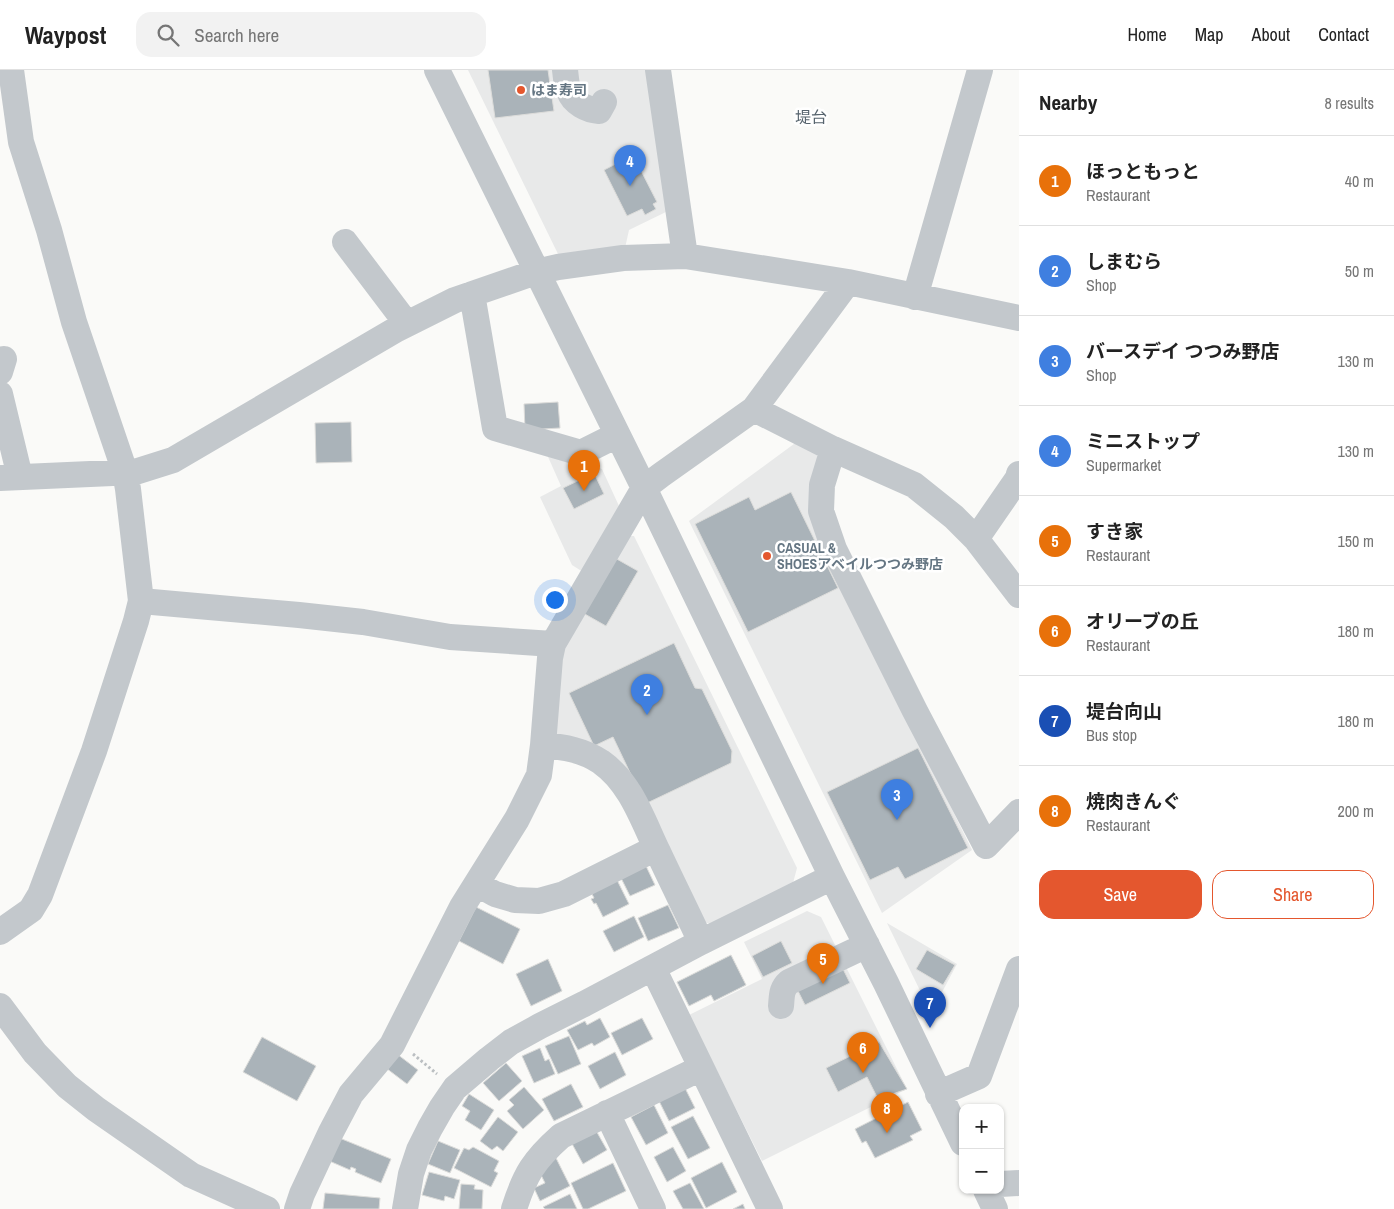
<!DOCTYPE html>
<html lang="en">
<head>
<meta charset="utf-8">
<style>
  :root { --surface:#fff; --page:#f2f2f2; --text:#222; --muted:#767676; --line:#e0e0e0; --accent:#e4572e }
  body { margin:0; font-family:"Archivo Narrow","Noto Sans JP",sans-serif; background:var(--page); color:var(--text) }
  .controls { position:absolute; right:15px; bottom:15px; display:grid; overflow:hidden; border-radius:10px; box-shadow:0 1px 4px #0004 }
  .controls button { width:45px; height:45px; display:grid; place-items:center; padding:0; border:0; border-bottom:1px solid var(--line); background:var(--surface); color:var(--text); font:25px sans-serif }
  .you { position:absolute; left:554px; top:529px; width:18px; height:18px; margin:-12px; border:4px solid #fff; border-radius:50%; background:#1a73e8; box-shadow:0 0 0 8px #1a73e833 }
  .badge { display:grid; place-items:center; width:32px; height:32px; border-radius:50%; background:var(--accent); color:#fff; font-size:16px; font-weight:700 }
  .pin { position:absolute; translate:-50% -41px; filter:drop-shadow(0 1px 2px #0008) }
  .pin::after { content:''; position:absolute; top:26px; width:18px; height:15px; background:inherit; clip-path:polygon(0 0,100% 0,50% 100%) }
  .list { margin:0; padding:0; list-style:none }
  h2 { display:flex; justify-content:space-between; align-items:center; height:65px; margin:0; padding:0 20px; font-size:21px }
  h2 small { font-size:16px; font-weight:400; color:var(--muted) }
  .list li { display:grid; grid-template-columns:32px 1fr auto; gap:15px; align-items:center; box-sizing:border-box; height:90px; padding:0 20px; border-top:1px solid var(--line) }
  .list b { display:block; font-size:19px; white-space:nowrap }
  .list p { margin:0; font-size:16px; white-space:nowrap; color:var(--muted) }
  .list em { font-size:16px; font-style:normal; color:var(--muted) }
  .actions { display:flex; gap:10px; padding:15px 20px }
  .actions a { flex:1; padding:11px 0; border:1px solid var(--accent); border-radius:15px; text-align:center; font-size:18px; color:var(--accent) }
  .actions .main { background:var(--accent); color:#fff }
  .icon { flex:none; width:28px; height:28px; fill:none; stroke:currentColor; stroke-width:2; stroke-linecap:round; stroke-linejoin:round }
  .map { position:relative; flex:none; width:1019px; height:1139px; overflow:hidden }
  header { display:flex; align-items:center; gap:30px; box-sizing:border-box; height:70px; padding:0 25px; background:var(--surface); border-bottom:1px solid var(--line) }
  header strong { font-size:24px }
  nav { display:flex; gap:28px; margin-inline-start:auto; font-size:18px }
  .search { width:350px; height:45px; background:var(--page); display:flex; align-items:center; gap:12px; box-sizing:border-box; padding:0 18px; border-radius:15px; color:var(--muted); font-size:19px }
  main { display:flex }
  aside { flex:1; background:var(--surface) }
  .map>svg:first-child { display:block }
  .built { fill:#e8e9e9 }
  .building { fill:#aab3b9; stroke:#dcdcda }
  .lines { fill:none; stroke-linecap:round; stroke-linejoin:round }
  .path { stroke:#bbbfc2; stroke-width:3; stroke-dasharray:2.5 2.5; stroke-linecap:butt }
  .minor { stroke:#c3c8cc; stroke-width:26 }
  .poi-dot { fill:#e4572e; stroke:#fff; stroke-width:2 }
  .labels { text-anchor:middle; stroke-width:5; stroke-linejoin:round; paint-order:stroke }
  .poi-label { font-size:14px; font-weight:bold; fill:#657683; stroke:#fff; text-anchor:start }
  .quarter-label { font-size:16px; fill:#57646e; stroke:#fff }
</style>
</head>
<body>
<header>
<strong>Waypost</strong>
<div class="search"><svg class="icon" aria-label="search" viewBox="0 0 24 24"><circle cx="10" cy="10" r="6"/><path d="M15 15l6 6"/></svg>Search here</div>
<nav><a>Home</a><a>Map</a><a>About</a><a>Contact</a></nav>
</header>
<main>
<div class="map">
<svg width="1019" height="1139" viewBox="0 0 1019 1139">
  <rect width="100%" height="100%" fill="#fafaf8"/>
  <!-- built -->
  <path class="built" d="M 468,0 L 650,0 L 670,140 L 629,160 L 625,178 L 559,186 Z
    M 798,371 L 816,380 L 819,389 L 822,474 L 972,780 L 882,843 L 689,451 Z
    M 545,380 L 602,399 L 619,436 L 583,502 L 572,495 L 540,427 L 561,416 Z
    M 624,466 L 634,466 L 797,798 L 793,813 L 710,854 L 701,851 L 636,716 L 559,667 L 553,659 L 560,585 Z
    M 807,841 L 821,847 L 907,1019 L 762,1091 L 689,945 L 762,909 L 744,872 Z
    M 887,853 L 957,894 L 931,943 Z"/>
  <!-- building -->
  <path class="building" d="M 488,0 L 548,0 L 554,41 L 495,48 Z
    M 633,85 L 657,132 L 653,134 L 656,139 L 645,145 L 642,139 L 627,146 L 604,100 Z
    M 558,332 L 560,358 L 525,360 L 524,334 Z
    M 351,352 L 352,392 L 316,393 L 315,353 Z
    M 594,403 L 604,424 L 574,439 L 563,418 Z
    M 791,422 L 838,518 L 748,562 L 695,454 L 749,427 L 755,440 Z
    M 615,488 L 638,501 L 606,556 L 583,543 Z
    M 674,573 L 695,618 L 702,619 L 732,681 L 731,693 L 645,734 L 613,667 L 594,676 L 569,623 Z
    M 918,678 L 968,778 L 905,809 L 898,797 L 870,810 L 827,722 Z
    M 646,796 L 655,815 L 630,826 L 621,808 Z
    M 617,810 L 629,834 L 603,847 L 596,833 L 594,834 L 591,829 L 594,828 L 591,822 Z
    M 668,835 L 679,858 L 648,871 L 638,848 Z
    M 476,837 L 520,859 L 503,894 L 459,871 Z
    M 634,846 L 644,867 L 614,882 L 603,861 Z
    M 781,871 L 792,893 L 763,907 L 752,886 Z
    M 927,880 L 955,895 L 943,915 L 916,899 Z
    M 731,885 L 746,915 L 714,931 L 711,925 L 689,936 L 677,912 Z
    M 548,889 L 562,921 L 531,936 L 516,904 Z
    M 840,893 L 850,913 L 805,935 L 795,915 Z
    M 600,948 L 610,967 L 594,976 L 592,973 L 578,980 L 567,960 L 585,951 L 587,955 Z
    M 642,948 L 653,969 L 622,985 L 611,963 Z
    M 569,966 L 581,994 L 558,1004 L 545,976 Z
    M 262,967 L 316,996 L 297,1031 L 243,1002 Z
    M 879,972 L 907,1019 L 878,1029 L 867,1007 L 838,1022 L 826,998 Z
    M 540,978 L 545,991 L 549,989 L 555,1004 L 534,1013 L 522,986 Z
    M 615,982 L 626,1005 L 600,1019 L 588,996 Z
    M 397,984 L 418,1000 L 407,1014 L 386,998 Z
    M 506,993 L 522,1011 L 499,1031 L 483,1013 Z
    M 680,1008 L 695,1038 L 669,1051 L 654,1021 Z
    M 571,1014 L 583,1037 L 554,1051 L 542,1029 Z
    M 524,1017 L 544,1040 L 523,1059 L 507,1041 L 514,1035 L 509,1030 Z
    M 469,1024 L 494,1040 L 481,1060 L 465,1050 L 470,1041 L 462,1036 Z
    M 908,1032 L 922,1060 L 910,1066 L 913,1070 L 875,1088 L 866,1071 L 862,1073 L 855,1059 Z
    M 654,1035 L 668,1063 L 646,1075 L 631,1047 Z
    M 693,1046 L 710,1078 L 688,1089 L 671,1057 Z
    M 498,1047 L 518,1062 L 503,1081 L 497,1076 L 492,1080 L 480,1071 Z
    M 594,1057 L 607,1080 L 583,1094 L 570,1070 Z
    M 337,1067 L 391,1089 L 381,1113 L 355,1102 L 356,1099 L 351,1097 L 350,1100 L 327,1090 Z
    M 438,1071 L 460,1080 L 450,1103 L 428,1094 Z
    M 473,1077 L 499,1091 L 494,1101 L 498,1103 L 491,1117 L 454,1098 L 464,1078 L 469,1080 Z
    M 673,1077 L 686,1101 L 667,1112 L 654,1087 Z
    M 556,1088 L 570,1116 L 540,1131 L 534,1118 L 545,1113 L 537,1097 Z
    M 722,1092 L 737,1122 L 706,1138 L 691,1108 Z
    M 613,1093 L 626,1121 L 588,1139 L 583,1139 L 571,1113 Z
    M 429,1102 L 460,1110 L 454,1129 L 445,1126 L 444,1131 L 422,1125 Z
    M 690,1113 L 704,1139 L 683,1139 L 673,1121 Z
    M 461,1114 L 475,1115 L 474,1119 L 483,1120 L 482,1139 L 459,1139 Z
    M 325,1123 L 380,1128 L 379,1139 L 323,1139 Z
    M 570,1124 L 577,1139 L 545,1139 L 543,1137 Z
    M 743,1134 L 745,1139 L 733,1139 Z"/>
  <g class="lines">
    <!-- path -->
    <path class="path" d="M 413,984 L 437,1004"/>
    <!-- minor -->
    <path class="minor" d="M 437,0 L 644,418 L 832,807 L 886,913 L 963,1073
      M 565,0 C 566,7 566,15 569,21 C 573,33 587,40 599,41 L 604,32
      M 658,0 L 685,186
      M 345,172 L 407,254
      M 472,224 L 495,358 L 581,383 L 617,365
      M 915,227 L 980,0
      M 0,302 L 4,289
      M 0,324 L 20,407
      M 754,339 L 833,379 L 914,415 L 954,447 L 976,469 L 1019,525
      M 833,379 L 822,415 L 821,441 L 834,479 L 915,641 L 986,776 L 1019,742
      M 0,408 L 135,402 L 173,390 L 397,259 L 455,230 L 536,202 L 558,197 L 623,188 L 685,186 L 848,212 L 1019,248
      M 976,469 L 1018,408 L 1019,404
      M 141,531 L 299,545 L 363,552 L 450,567 L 553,574
      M 543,675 C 564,677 583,680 601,692 C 631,713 643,751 658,782 C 672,812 687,842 701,872
      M 477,814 L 495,824 L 515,830 L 539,831 L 564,824 L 656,778
      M 0,862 L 31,840 L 40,825 L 94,681 L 136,551 L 141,531 L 128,419 L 125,402 L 74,252 L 49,160 L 21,72 L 11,0
      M 653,898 L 770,1139
      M 0,936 L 35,983 L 67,1016 L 96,1039 L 191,1105 L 267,1139
      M 781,936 C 782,926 781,919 789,912 L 867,875
      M 938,1024 L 979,1006 L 1019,899
      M 607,1043 L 653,1139
      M 1000,1114 L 1019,1113
      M 986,1120 L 995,1139
      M 297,1139 L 302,1124 L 331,1062 L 351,1024 L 392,975 L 395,969 L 462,837 L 517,749 L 539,705 L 543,675 L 550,588 L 553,574 L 644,418 L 661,405 L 754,339 L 848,212
      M 405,1139 L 411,1104 L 419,1080 L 430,1058 L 442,1037 L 455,1018 L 489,989 L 511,972 L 540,956 L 584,934 L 701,872 L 832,807
      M 514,1139 C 525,1104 534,1090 561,1066 L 701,998"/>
  </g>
  <!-- markers -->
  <g class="poi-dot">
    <circle cx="521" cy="20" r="5"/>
    <circle cx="767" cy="486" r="5"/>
  </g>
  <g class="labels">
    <!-- poi labels -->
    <g class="poi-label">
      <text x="531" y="25">はま寿司</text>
      <text x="777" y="483">CASUAL &amp;<tspan x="777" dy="16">SHOESアベイルつつみ野店</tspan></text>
    </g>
    <!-- quarter labels -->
    <g class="quarter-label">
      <text x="811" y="53">堤台</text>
    </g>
  </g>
</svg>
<div class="controls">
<button>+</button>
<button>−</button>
</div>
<div class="you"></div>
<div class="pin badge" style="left:584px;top:421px;background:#e8710a">1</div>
<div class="pin badge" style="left:647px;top:645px;background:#3f7fe0">2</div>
<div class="pin badge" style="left:897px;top:750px;background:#3f7fe0">3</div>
<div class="pin badge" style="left:630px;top:116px;background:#3f7fe0">4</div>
<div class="pin badge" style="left:823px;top:914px;background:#e8710a">5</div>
<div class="pin badge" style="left:863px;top:1003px;background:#e8710a">6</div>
<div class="pin badge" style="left:930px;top:958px;background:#1a4fb4">7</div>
<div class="pin badge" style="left:887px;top:1063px;background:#e8710a">8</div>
</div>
<aside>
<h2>Nearby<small>8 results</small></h2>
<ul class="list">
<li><span class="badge" style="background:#e8710a">1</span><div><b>ほっともっと</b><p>Restaurant</p></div><em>40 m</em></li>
<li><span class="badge" style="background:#3f7fe0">2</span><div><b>しまむら</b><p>Shop</p></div><em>50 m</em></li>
<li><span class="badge" style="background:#3f7fe0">3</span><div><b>バースデイ つつみ野店</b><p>Shop</p></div><em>130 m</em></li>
<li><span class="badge" style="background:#3f7fe0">4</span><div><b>ミニストップ</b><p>Supermarket</p></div><em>130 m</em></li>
<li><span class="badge" style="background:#e8710a">5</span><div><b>すき家</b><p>Restaurant</p></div><em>150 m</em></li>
<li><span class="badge" style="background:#e8710a">6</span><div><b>オリーブの丘</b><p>Restaurant</p></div><em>180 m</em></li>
<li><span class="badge" style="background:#1a4fb4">7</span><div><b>堤台向山</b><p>Bus stop</p></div><em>180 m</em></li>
<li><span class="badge" style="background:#e8710a">8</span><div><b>焼肉きんぐ</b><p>Restaurant</p></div><em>200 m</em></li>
</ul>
<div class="actions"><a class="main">Save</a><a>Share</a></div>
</aside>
</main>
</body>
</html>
